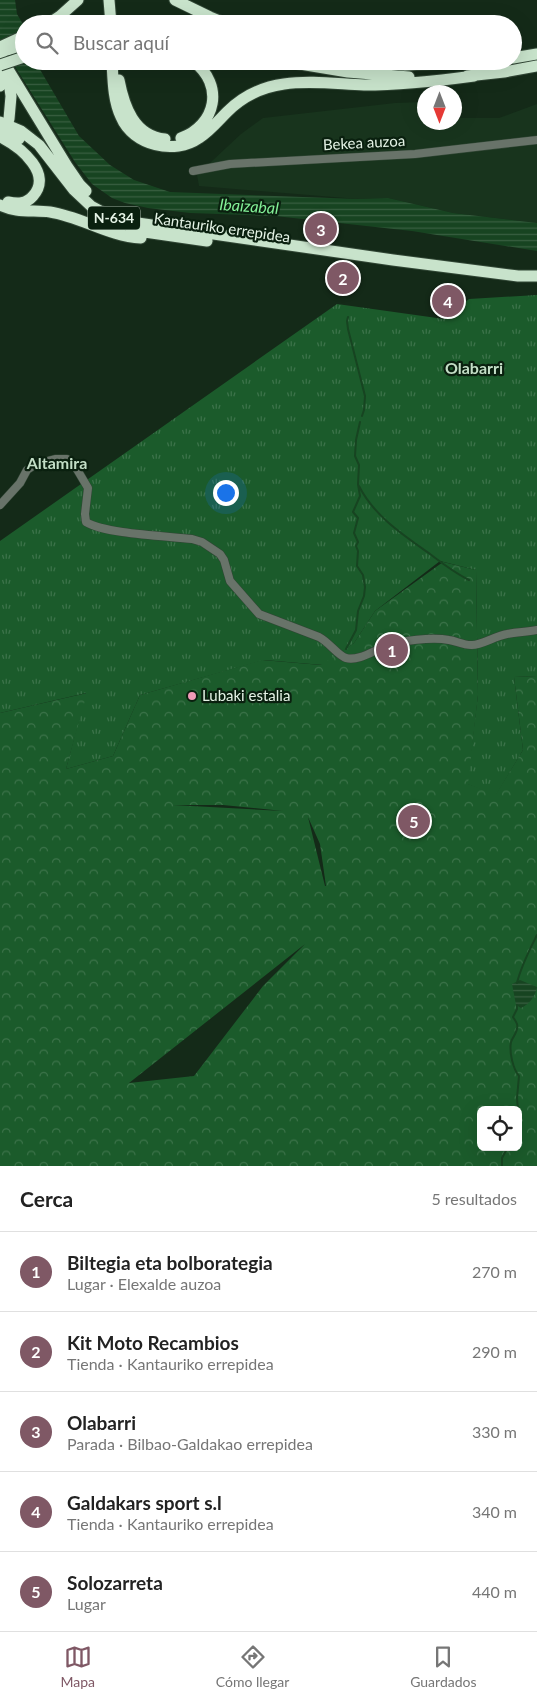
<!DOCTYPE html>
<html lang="es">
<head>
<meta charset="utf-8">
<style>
  :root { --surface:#fff; --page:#f6f6f6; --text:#222; --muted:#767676; --line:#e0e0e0; --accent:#7f5865 }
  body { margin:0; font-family:Lato,sans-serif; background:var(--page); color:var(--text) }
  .controls { position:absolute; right:15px; bottom:15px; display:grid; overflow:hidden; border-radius:8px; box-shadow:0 5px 20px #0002 }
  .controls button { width:45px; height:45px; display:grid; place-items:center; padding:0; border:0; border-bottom:1px solid var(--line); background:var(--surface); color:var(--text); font:25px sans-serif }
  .compass { position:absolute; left:417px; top:85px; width:45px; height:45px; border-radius:50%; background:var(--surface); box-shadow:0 5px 20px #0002; rotate:180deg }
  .you { position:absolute; left:225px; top:492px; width:18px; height:18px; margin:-12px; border:4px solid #fff; border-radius:50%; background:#1a73e8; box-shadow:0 0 0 8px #1a73e833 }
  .badge { display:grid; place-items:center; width:32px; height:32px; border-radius:50%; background:var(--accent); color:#fff; font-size:16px; font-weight:700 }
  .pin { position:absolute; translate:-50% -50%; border:2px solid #fff; box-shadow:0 1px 5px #0006 }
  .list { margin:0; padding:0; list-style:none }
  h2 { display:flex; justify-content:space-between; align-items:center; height:65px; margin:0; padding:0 20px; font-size:21px }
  h2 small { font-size:16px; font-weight:400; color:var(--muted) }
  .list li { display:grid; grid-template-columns:32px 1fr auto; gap:15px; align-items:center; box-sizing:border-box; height:80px; padding:0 20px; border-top:1px solid var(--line) }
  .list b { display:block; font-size:19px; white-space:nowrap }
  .list p { margin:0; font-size:16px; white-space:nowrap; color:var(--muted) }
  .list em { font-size:16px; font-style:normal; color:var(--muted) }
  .icon { flex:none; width:28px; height:28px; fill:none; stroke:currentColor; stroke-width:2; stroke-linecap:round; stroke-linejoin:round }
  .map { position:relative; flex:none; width:537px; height:1166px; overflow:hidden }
  .search { position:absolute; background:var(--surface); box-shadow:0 5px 20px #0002; left:15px; right:15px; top:15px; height:55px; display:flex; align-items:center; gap:12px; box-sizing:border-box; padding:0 18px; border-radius:28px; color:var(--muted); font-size:19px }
  .sheet { height:465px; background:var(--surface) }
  nav { display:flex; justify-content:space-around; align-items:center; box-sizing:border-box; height:70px; border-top:1px solid var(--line); background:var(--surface); font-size:14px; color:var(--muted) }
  nav a { display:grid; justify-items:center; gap:2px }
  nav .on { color:var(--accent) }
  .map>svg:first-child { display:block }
  .built { fill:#18341d }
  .grass { fill:url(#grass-tufts) }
  .forest { fill:url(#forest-crowns); fill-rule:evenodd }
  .water { fill:url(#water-rules) }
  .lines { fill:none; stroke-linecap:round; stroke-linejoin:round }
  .stream { stroke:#174421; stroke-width:2 }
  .minor-casing { stroke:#314635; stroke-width:9 }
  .highway-casing { stroke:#314635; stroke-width:13 }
  .minor { stroke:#687369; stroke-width:8 }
  .highway { stroke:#c8e3cb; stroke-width:11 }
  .highway-bridge-casing { stroke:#314635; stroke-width:13; stroke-linecap:butt }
  .highway-bridge { stroke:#c8e3cb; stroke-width:11 }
  .poi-dot { fill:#f09ab7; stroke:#0a200f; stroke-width:2 }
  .labels { text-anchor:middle; stroke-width:4.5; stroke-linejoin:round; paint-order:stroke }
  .shield { fill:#0a200f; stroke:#a3b4a6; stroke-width:1 }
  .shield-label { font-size:14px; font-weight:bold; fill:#e5f3e6 }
  .street-label { font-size:15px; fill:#e5f3e6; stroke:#0a200f }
  .poi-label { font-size:15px; fill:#e5f3e6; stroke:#0a200f; text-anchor:start }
  .water-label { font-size:16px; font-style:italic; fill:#83f097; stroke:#0a200f }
  .neighbourhood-label { font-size:16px; font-weight:bold; fill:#c3dec6; stroke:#0a200f }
</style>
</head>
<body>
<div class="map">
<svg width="537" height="1166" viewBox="0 0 537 1166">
  <defs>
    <pattern id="grass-tufts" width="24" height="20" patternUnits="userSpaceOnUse" patternTransform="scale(1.25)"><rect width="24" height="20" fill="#1b5b2b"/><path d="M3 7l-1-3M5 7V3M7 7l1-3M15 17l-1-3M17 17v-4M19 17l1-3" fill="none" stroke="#3c734a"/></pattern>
    <pattern id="forest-crowns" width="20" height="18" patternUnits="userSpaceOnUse" patternTransform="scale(1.25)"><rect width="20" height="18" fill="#1b5b2b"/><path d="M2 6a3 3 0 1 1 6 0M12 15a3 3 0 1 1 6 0" fill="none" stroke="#3c734a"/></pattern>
    <pattern id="water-rules" width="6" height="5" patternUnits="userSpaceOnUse" patternTransform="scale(1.25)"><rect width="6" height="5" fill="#174421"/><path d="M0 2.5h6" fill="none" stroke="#395f41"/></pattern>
  </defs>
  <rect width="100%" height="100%" fill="#142a18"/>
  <!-- built -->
  <path class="built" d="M 424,102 L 424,122 L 454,122 L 455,118 L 499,118 L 537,104 L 537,223 L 453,213 L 388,198 L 358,199 L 199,186 L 197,175 L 241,134 L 263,118 L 395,103 Z"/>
  <!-- grass -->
  <path class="grass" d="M 537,295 L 537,676 L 514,677 L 523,750 L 496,795 L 467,784 L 478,695 L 476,570 L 440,561 L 375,611 L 354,643 L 323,665 L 264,660 L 140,695 L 113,756 L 66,769 L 86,693 L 0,713 L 0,541 L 337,304 L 444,319 L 469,299 Z"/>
  <!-- forest -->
  <path class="forest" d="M 443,562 L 476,570 L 478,695 L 468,784 L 496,794 L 523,750 L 514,677 L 537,676 L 537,1166 L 0,1166 L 0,713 L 87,693 L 66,769 L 113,756 L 140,695 L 262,660 L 321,665 L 354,643 L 375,611 ZM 172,805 L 223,805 L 283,811 L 173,805 ZM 308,817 L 320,844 L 326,886 L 325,886 ZM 305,944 L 263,986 L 194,1076 L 129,1083 ZM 481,1110 L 518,1110 L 518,1147 L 481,1147 Z"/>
  <!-- water -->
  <path class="water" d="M 0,0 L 15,0 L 17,14 L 24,26 L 24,61 L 35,61 L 79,136 L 110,165 L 134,180 L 170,192 L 358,199 L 388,198 L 453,213 L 537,223 L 537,251 L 412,231 L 275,216 L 190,213 L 148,208 L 125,203 L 112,198 L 92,184 L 75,162 L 0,43 Z
    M 520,980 L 537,987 C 536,995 529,1005 521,1008 L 516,1005 L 512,984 Z"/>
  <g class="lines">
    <!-- stream -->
    <path class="stream" d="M 348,317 L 347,321 L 348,329 L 365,396 L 364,410 L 362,416
      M 359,486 C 374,516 403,535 430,554 C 443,564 455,573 469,580
      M 346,649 L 356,630 L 358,611 L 364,596 L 365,587 L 363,575 L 357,566 L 358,551 L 356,546 L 358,542 L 354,533 L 358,518 L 353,512 L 360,496 L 358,484 L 359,465 L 355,456 L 356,440 L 360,422
      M 517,983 C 521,966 529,951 537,935
      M 517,1005 L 517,1009 L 513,1017 C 514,1019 516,1021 517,1024 C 519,1031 513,1036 511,1042 C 509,1052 513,1069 519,1076 L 517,1098 L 518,1110
      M 502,1166 L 502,1158 L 508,1147"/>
    <defs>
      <path id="minor" d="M 193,171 L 230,164 L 415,154 L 537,140
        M 0,505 L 20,483 L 27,470 L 36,464 L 55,459 L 67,459 L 75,466 L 88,488 L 85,514 L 86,522 C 105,534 167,536 192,539 L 202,542 L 220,554 L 224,560 L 230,581 L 259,614 L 319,637 C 329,642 338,656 346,658 C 361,662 379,646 396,643 C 412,640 432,637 449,640 C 456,641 463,645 471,645 C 480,646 495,636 507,634 C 517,632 527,632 537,630"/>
      <path id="highway" d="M 109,0 L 111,24
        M 175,0 L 210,17 L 227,24
        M 48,24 L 60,16 L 78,0
        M 0,47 L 24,36
        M 4,51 L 24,46
        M 0,56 L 67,166 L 80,185 L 86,191
        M 513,58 L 537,54
        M 112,61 C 113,80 113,100 121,117 C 133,146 175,155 199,138 C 210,131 218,121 227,112 C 243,96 262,87 284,84 C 310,80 338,84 364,85 C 401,85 437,81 474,76
        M 282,61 L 348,72 L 409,77
        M 353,61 L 405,65 L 494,61
        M 8,75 L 11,96 L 9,119
        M 467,76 L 504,72 L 537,66
        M 119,80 C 124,106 134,136 165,139
        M 0,86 L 4,77 L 2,67
        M 0,122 L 21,131 L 39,145 L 74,190 L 91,206 L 117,220 L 393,260 L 518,276 L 537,276
        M 0,130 L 19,139
        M 181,138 C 216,125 225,85 193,61
        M 4,139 C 21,148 53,174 33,196 C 26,204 18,204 8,202
        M 0,205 C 15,213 33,210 50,212 C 82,217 108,236 141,238
        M 131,230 L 207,241"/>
    </defs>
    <!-- minor casing -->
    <use href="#minor" class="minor-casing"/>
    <!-- highway casing -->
    <use href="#highway" class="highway-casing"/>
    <!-- minor -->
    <use href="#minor" class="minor"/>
    <!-- highway -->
    <use href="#highway" class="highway"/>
    <defs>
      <path id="highway-bridge" d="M 0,65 L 24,57"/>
    </defs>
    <!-- highway-bridge casing -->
    <use href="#highway-bridge" class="highway-bridge-casing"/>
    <!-- highway-bridge -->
    <use href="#highway-bridge" class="highway-bridge"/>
  </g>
  <!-- markers -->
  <circle class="poi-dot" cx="192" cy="696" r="5"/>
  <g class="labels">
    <!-- shield labels -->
    <rect class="shield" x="88" y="206.5" width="52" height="23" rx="4"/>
    <g class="shield-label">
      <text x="114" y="223">N-634</text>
    </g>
    <!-- street labels -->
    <g class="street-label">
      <text transform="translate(364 143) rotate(-3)" y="5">Bekea auzoa</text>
      <text transform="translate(222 228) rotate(8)" y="5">Kantauriko errepidea</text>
    </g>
    <!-- poi labels -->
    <g class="poi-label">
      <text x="202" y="701">Lubaki estalia</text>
    </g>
    <!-- water labels -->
    <g class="water-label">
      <text transform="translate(249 206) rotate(4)" y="6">Ibaizabal</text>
    </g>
    <!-- neighbourhood labels -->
    <g class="neighbourhood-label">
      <text x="474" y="374">Olabarri</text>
      <text x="57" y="469">Altamira</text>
    </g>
  </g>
</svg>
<div class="controls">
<button><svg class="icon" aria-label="locate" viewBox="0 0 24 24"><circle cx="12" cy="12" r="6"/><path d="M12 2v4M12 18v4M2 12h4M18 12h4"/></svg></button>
</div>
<svg class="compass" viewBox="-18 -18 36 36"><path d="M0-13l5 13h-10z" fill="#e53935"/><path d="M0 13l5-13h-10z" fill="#767676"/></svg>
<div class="you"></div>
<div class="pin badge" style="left:392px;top:650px">1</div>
<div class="pin badge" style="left:343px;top:278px">2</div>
<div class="pin badge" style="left:321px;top:229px">3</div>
<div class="pin badge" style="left:448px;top:301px">4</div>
<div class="pin badge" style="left:414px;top:821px">5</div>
<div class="search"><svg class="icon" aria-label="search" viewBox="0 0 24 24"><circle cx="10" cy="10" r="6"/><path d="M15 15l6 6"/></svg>Buscar aquí</div>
</div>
<section class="sheet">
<h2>Cerca<small>5 resultados</small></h2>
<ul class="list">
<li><span class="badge">1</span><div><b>Biltegia eta bolborategia</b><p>Lugar · Elexalde auzoa</p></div><em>270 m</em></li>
<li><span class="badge">2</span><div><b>Kit Moto Recambios</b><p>Tienda · Kantauriko errepidea</p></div><em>290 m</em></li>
<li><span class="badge">3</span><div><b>Olabarri</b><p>Parada · Bilbao-Galdakao errepidea</p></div><em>330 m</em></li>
<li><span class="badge">4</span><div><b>Galdakars sport s.l</b><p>Tienda · Kantauriko errepidea</p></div><em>340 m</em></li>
<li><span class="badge">5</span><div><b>Solozarreta</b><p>Lugar</p></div><em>440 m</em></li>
</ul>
</section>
<nav>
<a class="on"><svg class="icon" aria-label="map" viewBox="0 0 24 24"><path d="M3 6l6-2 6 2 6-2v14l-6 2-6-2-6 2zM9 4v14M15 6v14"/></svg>Mapa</a>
<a><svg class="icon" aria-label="directions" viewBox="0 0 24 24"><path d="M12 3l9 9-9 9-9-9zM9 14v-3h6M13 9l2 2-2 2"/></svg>Cómo llegar</a>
<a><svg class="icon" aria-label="saved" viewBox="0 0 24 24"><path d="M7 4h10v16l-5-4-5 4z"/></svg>Guardados</a>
</nav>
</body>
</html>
